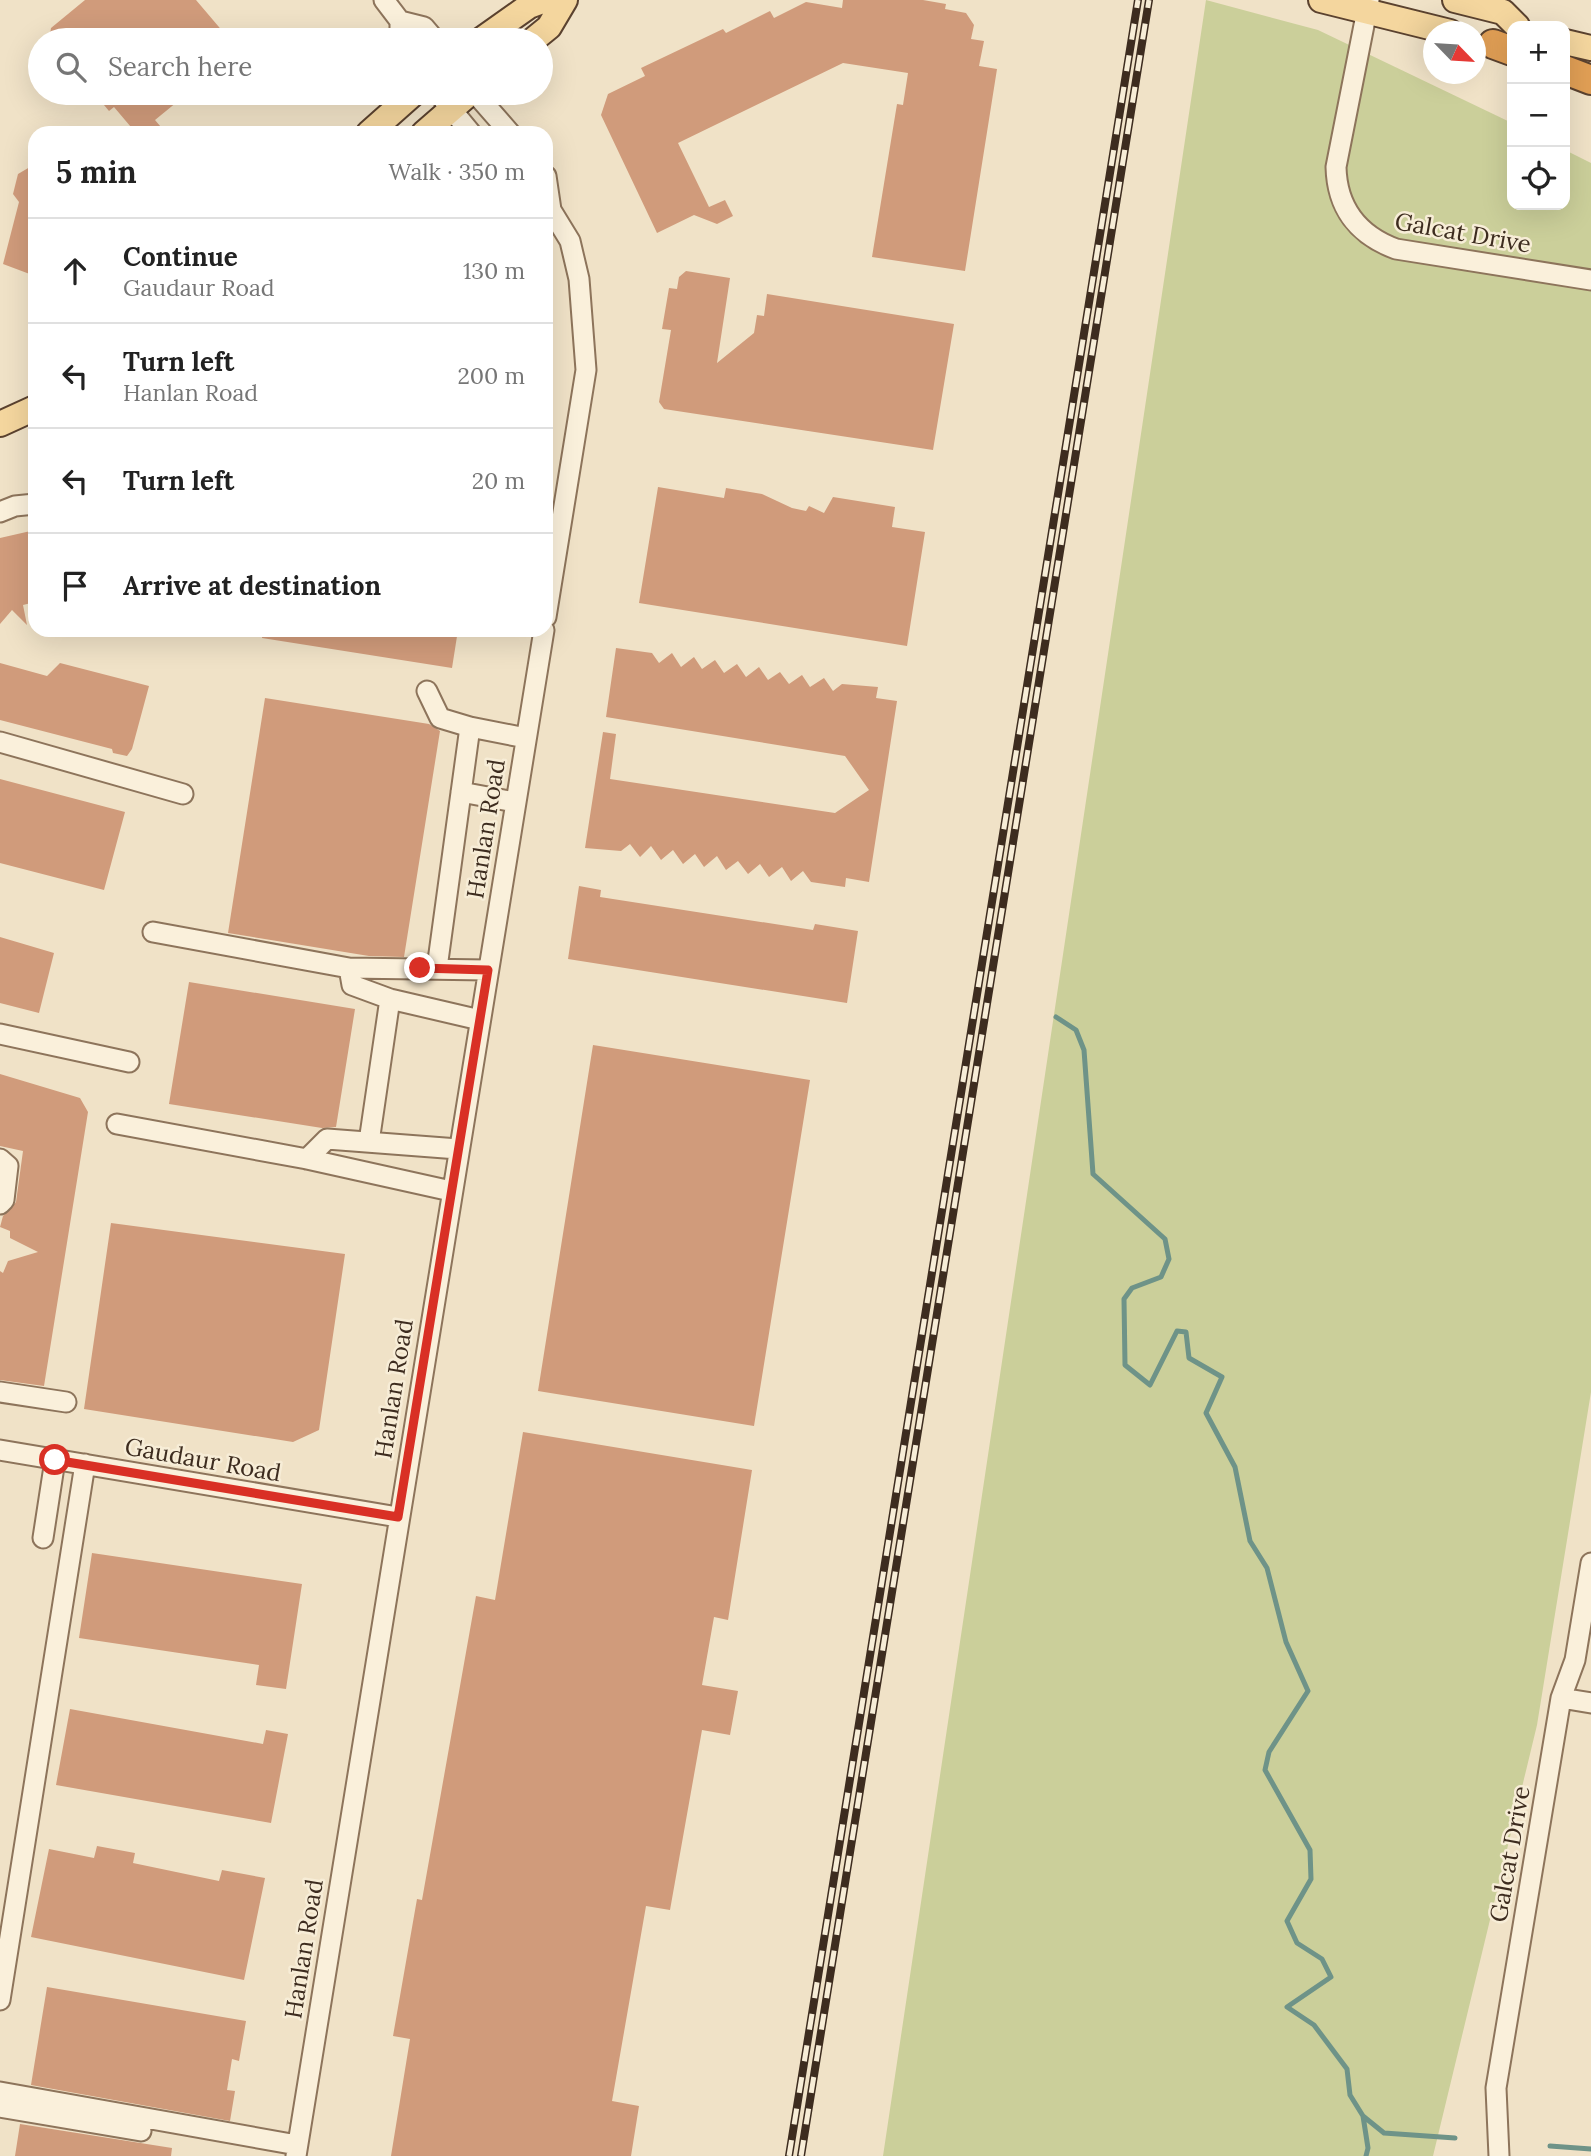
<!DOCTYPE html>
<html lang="en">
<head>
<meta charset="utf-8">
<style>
  :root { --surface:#fff; --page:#f6f6f6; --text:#222; --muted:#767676; --line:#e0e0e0 }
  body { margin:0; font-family:Lora,serif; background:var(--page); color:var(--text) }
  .controls { position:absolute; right:21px; top:21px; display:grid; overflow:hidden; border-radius:14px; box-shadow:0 7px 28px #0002 }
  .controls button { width:63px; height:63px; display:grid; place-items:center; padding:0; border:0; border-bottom:2px solid var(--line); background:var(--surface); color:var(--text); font:35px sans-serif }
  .compass { position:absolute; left:1423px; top:21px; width:63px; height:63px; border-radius:50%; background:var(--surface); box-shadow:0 7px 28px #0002; rotate:115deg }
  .stop { position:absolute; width:21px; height:21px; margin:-16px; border:5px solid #d93025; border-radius:50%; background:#fff }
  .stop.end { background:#d93025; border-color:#fff; box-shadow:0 2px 7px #0008 }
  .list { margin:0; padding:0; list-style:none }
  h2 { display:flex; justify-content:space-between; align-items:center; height:91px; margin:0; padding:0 28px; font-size:30px }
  h2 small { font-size:23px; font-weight:400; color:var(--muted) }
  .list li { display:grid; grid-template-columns:46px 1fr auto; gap:21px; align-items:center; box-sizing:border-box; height:105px; padding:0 28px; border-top:2px solid var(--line) }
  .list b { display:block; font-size:26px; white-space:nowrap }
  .list p { margin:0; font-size:23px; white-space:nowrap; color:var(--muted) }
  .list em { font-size:23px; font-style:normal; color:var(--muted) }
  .icon { flex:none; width:38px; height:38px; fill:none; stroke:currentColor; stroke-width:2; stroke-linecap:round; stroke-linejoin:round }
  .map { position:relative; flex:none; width:1591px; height:2156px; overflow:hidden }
  .search { position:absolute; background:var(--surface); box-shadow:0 7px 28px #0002; left:28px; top:28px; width:525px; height:77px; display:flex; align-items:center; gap:18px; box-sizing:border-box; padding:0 24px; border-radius:38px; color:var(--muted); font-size:26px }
  .panel { position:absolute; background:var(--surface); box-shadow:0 7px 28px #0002; left:28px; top:126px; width:525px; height:511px; border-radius:21px }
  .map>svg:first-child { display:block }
  .green { fill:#cbcf9a }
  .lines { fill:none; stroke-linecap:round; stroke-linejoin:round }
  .stream { stroke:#6e9388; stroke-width:5 }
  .building { fill:#d09b7b }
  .minor-casing { stroke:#8d745b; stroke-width:23 }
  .major-casing { stroke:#5b422f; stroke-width:28 }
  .highway-casing { stroke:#5b422f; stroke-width:32 }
  .minor { stroke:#faf0db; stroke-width:19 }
  .major { stroke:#f4d69e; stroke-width:24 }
  .highway { stroke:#e19f55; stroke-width:28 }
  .rail-casing { stroke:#3d2c1f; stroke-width:8 }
  .rail { stroke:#f7edd7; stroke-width:5; stroke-dasharray:16; stroke-linecap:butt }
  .route { stroke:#d93025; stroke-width:9 }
  .labels { text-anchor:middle; stroke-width:5; stroke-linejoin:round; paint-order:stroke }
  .street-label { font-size:24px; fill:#3d2c1f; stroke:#f7edd7 }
</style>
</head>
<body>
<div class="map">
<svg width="1591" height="2156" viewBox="0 0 1591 2156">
  <rect width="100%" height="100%" fill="#f0e2c7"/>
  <!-- green -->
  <path class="green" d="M 1206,0 L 1318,30 L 1512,123 L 1512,205 L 1565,205 L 1565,150 L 1591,163 L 1591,1392 L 1537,1725 L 1433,2156 L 883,2156 Z"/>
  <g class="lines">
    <!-- stream -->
    <path class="stream" d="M 1056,1017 L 1076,1030 L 1084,1050 L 1093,1174 L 1165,1239 L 1169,1259 L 1161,1277 L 1132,1288 L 1124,1299 L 1125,1365 L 1150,1385 L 1177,1331 L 1186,1332 L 1189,1358 L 1222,1377 L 1206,1413 L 1235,1467 L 1250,1541 L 1267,1568 L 1286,1642 L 1308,1691 L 1269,1752 L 1265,1770 L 1310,1850 L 1311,1879 L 1287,1921 L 1297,1943 L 1322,1959 L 1331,1977 L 1287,2007 L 1314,2025 L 1347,2069 L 1350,2095 L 1363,2116 L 1384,2133 L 1455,2138
      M 1363,2116 L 1368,2148 L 1366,2156
      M 1550,2146 L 1591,2149"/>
  </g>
  <!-- building -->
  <path class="building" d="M 85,0 L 196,0 L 230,40 L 49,40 L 51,28 Z
    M 843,0 L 923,0 L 946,4 L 945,9 L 966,13 L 974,25 L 971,39 L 984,41 L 979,66 L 997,69 L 965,271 L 872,257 L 897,104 L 903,105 L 908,73 L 843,63 L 678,143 L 709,207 L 725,200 L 733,216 L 717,224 L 694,215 L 657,233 L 601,115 L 608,94 L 645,76 L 641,68 L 723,29 L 726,33 L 770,11 L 774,18 L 806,2 L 842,8 Z
    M 94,93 L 188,93 L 155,120 L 166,133 L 136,133 L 114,107 L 109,111 Z
    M 35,164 L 35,276 L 3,264 L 19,202 L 13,194 L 18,174 Z
    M 686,271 L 730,278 L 717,363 L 754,333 L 757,315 L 764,316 L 767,294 L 954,324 L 933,450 L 664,409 L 659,402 L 671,330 L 662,329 L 669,288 L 677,289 L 679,277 Z
    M 658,487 L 724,498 L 726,488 L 762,494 L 792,508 L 806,511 L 809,506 L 824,513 L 833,497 L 895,507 L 892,527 L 925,532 L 907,646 L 639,603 Z
    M 35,530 L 35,602 L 23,605 L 27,625 L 12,610 L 0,624 L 0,538 Z
    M 263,630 L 458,630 L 452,668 L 262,638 Z
    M 616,648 L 652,653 L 659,663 L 672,653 L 681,667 L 694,657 L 702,669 L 715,660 L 724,673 L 737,664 L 746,677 L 759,667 L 768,680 L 780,672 L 789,684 L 802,675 L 810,687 L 824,678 L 833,691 L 842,684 L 878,687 L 876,698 L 897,701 L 869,882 L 846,878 L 845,887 L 811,882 L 803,871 L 791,881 L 782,867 L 769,877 L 760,864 L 748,874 L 738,861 L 726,870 L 717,856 L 704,867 L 695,854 L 683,864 L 673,850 L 661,860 L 651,846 L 640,857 L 630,844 L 621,851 L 585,848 L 603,732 L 616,734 L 610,779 L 835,813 L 869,790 L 845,756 L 606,717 Z
    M 0,663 L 47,676 L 60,663 L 149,686 L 132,749 L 127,756 L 113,753 L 112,749 L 0,720 Z
    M 265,698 L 429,724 L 440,731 L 404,957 L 369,956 L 228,933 Z
    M 0,779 L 125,812 L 104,890 L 0,863 Z
    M 579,886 L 601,890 L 600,897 L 813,930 L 815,924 L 858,931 L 847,1003 L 568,959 Z
    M 0,937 L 54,953 L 39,1013 L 0,1003 Z
    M 189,982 L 355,1009 L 336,1127 L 322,1128 L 169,1104 Z
    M 593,1045 L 810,1080 L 754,1426 L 538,1391 Z
    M 0,1074 L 80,1098 L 88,1112 L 44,1386 L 0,1380 L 0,1271 L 3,1273 L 8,1261 L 38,1252 L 10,1238 L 10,1231 L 0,1227 L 3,1216 L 16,1202 L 23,1151 L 0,1146 Z
    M 111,1223 L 345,1254 L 319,1430 L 293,1442 L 84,1409 Z
    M 523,1432 L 752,1470 L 728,1620 L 714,1617 L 702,1685 L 738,1691 L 730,1735 L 702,1730 L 670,1910 L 646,1906 L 612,2101 L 639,2106 L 631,2156 L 391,2156 L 410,2039 L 393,2036 L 417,1899 L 422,1900 L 476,1596 L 495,1600 Z
    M 92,1553 L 302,1584 L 286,1689 L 256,1685 L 259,1665 L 79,1638 Z
    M 70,1709 L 263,1744 L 266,1730 L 288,1734 L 271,1823 L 56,1785 Z
    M 97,1846 L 135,1853 L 133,1863 L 219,1881 L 222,1870 L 265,1878 L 244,1980 L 31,1937 L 49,1849 L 94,1858 Z
    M 47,1987 L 246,2021 L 239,2061 L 232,2059 L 227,2090 L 235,2091 L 230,2121 L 31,2085 Z
    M 20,2124 L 172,2148 L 171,2156 L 15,2156 Z"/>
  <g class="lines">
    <defs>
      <path id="minor" d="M 384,0 L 400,21 L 400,40
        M 1369,0 L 1336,167 C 1337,208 1358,235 1396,249 L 1591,280
        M 400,21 L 424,27 L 435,40
        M 438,93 L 471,133
        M 475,93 L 510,133
        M 546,176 L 551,210 L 570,241 L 579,279 L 586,370 L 546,617
        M 0,512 L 15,506 L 35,504
        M 427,691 L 440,718 L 470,727
        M 0,742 L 183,794
        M 461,792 L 515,802
        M 153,932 L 349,968 L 488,970
        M 349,968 L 352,985 L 390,999
        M 437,968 L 470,727 L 526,738
        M 0,1034 L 129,1062
        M 117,1124 L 307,1159 L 451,1191
        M 369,1142 L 390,999 L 480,1020
        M 0,1159 L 8,1166 L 4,1200 L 0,1204
        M 307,1159 L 327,1139 L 458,1149
        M 0,1392 L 66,1402
        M 0,1450 L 398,1517
        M 43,1538 L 55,1460
        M 1561,1698 L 1591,1703
        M 0,2000 L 85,1464
        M 0,2092 L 297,2145
        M 0,2107 L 141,2131
        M 296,2156 L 544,630
        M 1499,2156 L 1496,2088 L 1561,1698 L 1575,1660 L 1591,1563"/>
      <path id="major" d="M 1321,0 L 1450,32
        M 1455,0 L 1503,12 L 1517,26
        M 481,40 L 529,6 L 545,0
        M 533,40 L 549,27 L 565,0
        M 1565,42 L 1591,48
        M 369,133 L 414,93
        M 424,133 L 470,93
        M 0,424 L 35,408"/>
      <path id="highway" d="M 1493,44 L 1512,51
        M 1565,70 L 1591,80"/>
    </defs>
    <!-- minor casing -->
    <use href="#minor" class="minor-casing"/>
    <!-- major casing -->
    <use href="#major" class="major-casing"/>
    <!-- highway casing -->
    <use href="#highway" class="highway-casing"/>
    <!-- minor -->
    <use href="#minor" class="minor"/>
    <!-- major -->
    <use href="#major" class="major"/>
    <!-- highway -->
    <use href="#highway" class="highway"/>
    <defs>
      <path id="rail" d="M 789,2156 L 1138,0
        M 801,2156 L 1149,0"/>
    </defs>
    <!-- rail casing -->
    <use href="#rail" class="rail-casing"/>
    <!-- rail -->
    <use href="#rail" class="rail"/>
  </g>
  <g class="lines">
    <!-- route -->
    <path class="route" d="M 55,1460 L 398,1517 L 488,970 L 420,968"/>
  </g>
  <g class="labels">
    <!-- street labels -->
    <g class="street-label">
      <text transform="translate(1463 233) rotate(10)" y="8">Galcat Drive</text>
      <text transform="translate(486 829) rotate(-81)" y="8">Hanlan Road</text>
      <text transform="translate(394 1389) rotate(-81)" y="8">Hanlan Road</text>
      <text transform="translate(203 1460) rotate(10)" y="8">Gaudaur Road</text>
      <text transform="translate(1510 1854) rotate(-80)" y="8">Galcat Drive</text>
      <text transform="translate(304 1949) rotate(-81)" y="8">Hanlan Road</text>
    </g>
  </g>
</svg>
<div class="controls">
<button>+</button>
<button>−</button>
<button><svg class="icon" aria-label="locate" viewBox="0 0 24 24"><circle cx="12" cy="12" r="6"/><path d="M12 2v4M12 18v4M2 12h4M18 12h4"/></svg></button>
</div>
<svg class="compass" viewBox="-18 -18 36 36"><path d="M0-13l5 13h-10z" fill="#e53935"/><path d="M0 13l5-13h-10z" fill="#767676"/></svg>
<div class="stop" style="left:55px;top:1460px"></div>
<div class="stop end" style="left:420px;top:968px"></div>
<div class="search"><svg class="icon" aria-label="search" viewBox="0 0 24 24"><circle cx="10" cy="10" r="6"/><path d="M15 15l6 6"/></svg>Search here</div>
<section class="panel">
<h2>5 min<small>Walk · 350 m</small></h2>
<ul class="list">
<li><svg class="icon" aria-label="ahead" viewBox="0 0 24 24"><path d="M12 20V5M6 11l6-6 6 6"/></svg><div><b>Continue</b><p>Gaudaur Road</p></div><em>130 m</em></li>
<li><svg class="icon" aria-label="left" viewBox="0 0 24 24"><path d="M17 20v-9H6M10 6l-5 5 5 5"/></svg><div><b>Turn left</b><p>Hanlan Road</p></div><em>200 m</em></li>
<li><svg class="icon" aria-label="left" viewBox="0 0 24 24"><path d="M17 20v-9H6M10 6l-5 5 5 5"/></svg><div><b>Turn left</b></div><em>20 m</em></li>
<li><svg class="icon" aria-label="arrive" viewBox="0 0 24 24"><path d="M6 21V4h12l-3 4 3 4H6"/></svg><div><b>Arrive at destination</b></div></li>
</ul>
</section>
</div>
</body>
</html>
